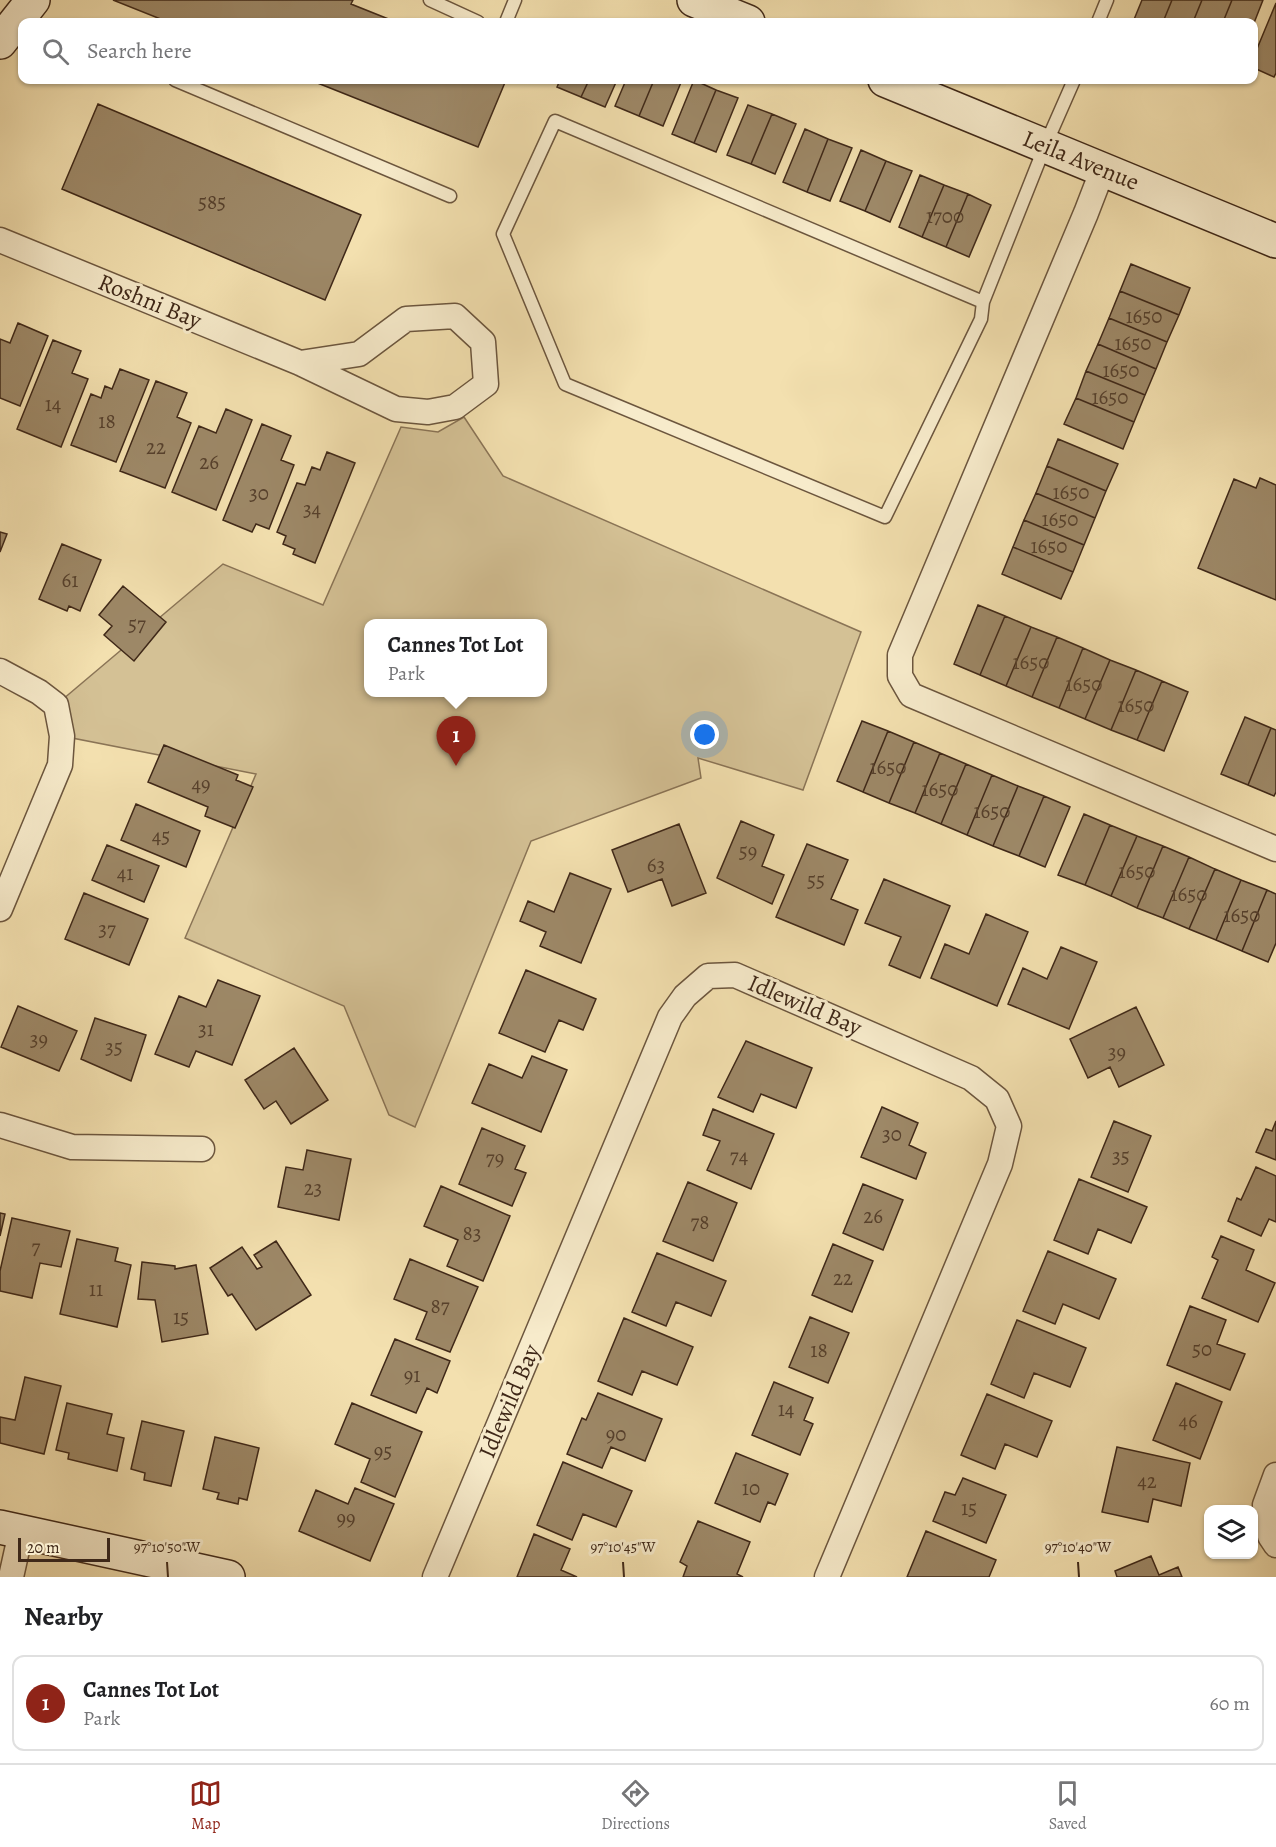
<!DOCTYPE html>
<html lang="en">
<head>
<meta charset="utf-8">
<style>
  :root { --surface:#fff; --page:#f6f6f6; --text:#202124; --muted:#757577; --line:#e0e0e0; --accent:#8f2418 }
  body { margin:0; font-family:Alegreya,serif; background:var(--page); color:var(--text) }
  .controls { position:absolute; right:18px; bottom:18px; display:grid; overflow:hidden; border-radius:12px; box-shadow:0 2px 4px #0004 }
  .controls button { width:54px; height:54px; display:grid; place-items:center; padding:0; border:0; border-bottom:2px solid var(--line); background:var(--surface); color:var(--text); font:30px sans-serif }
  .scale { position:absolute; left:18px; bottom:15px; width:92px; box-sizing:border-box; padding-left:6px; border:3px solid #3f2818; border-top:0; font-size:16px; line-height:21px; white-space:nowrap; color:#3f2818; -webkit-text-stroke:4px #f7ebcb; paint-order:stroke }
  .you { position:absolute; left:705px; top:735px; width:21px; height:21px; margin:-15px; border:4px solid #fff; border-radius:50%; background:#1a73e8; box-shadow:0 0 0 9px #1a73e833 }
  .badge { display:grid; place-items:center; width:39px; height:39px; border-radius:50%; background:var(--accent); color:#fff; font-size:20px; font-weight:700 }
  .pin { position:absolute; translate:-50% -50px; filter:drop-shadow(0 2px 3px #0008) }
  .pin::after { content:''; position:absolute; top:32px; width:21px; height:18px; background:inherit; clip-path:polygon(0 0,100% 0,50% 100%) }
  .popup { position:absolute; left:364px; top:619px; width:183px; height:78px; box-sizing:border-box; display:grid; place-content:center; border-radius:12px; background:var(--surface); filter:drop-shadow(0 2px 4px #0005); font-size:20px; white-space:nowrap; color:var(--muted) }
  .popup b { font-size:22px; color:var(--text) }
  .popup::after { content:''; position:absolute; left:50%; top:100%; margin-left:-12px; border:12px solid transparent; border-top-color:var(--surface) }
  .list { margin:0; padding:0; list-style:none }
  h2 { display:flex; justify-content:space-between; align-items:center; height:78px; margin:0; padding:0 24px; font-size:26px }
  h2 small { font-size:20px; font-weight:400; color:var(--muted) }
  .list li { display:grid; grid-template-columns:39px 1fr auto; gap:18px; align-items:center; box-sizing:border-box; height:96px; margin:0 12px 12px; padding:0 12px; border:2px solid var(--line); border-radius:12px }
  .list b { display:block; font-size:22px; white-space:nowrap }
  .list p { margin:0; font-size:20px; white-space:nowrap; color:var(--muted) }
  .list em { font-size:20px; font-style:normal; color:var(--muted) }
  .icon { flex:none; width:33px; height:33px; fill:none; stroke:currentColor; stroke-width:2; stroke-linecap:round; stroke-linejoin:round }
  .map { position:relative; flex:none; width:1276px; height:1577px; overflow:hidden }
  .search { position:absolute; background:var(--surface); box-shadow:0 2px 4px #0004; left:18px; right:18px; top:18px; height:66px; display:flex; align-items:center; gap:15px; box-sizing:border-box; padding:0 21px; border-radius:12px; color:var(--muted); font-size:22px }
  .sheet { height:186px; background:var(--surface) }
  nav { display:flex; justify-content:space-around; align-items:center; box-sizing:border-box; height:84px; border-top:2px solid var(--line); background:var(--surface); font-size:16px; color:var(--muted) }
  nav a { display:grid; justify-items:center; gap:3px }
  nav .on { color:var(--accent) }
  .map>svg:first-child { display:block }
  .green { fill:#d4c195; stroke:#8a7456; stroke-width:1.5; fill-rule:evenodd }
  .building { fill:#9d8867; stroke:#3f2818; stroke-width:1.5 }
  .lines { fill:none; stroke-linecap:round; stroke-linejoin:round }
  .lane-casing { stroke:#6c563e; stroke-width:15 }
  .street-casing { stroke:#6c563e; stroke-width:27 }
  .secondary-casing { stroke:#3f2818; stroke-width:36 }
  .lane { stroke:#f7ebcb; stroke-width:12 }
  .street { stroke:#f7ebcb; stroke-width:24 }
  .secondary { stroke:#f7ebcb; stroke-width:33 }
  .ticks { fill:none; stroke:#3f2818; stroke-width:2 }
  .labels { text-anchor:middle; stroke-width:6; stroke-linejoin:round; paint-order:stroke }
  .number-label { font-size:21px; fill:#56402c }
  .street-label { font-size:24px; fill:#3f2818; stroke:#f7ebcb }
  .ticks-label { font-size:15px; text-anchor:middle; fill:#3f2818; stroke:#f7ebcb; stroke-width:6; stroke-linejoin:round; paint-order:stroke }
</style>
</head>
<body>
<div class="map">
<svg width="1276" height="1577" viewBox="0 0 1276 1577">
  <rect width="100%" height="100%" fill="#f3e0af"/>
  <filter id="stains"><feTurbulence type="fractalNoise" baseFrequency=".00333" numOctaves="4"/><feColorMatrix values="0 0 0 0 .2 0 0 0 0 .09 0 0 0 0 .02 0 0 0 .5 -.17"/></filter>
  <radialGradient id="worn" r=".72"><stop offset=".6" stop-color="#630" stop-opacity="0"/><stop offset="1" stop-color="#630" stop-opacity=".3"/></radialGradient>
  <!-- green -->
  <path class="green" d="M 464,417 L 503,476 L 861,632 L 803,790 L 698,758 L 701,778 L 531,841 L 415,1127 L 389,1115 L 344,1006 L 185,938 L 256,774 L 62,736 L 56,705 L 223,564 L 323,605 L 401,427 L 438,432 ZM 369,624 L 543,624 L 543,692 L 369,692 Z"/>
  <!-- building -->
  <path class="building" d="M 113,0 L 353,0 L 351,4 L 396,22 L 168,22 Z
    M 1142,0 L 1172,0 L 1163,22 L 1133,22 Z
    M 1172,0 L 1202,0 L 1193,22 L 1163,22 Z
    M 1202,0 L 1232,0 L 1223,22 L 1193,22 Z
    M 1232,0 L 1263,0 L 1254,23 L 1223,22 Z
    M 1276,3 L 1276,73 L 1274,77 L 1254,68 L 1254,56 Z
    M 310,80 L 506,80 L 478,147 Z
    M 560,80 L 589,80 L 581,97 L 557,87 Z
    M 589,80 L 617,80 L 605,107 L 581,97 Z
    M 626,80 L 654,80 L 639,116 L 615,106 Z
    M 654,80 L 682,80 L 663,126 L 639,116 Z
    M 694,80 L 716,90 L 694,143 L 672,134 Z
    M 716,90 L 738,98 L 716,152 L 694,143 Z
    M 98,104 L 361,215 L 325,300 L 62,189 Z
    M 748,105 L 772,114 L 751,164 L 727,155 Z
    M 772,114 L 796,124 L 775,174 L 751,164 Z
    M 805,129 L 828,139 L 807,192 L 783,182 Z
    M 828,139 L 852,148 L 830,201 L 807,192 Z
    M 861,150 L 886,161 L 865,211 L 840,201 Z
    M 886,161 L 912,171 L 890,222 L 865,211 Z
    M 920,175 L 944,185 L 922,237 L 899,227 Z
    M 944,185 L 968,194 L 946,247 L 922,237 Z
    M 968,194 L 991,205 L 969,257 L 946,247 Z
    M 1131,264 L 1190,288 L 1179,315 L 1120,291 Z
    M 1120,291 L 1179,315 L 1167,342 L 1109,318 Z
    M 1109,318 L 1167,342 L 1156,369 L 1098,344 Z
    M 18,323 L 48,336 L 20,406 L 0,398 L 0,339 L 10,343 Z
    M 53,340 L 81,351 L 72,373 L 88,379 L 61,447 L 17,429 Z
    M 1098,344 L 1156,369 L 1145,395 L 1086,371 Z
    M 120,369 L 149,380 L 116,462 L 71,445 L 91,394 L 101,398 L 105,386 L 112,389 Z
    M 1086,371 L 1145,395 L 1134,422 L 1076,398 Z
    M 156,381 L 187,393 L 177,417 L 191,423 L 165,488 L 120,471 Z
    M 1076,398 L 1134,422 L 1123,449 L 1064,424 Z
    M 226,409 L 252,420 L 216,510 L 172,492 L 199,426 L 216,433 Z
    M 262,424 L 291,436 L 281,460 L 294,465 L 269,529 L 256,524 L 252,532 L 223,520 Z
    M 1058,439 L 1118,464 L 1106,491 L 1047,466 Z
    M 327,452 L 355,463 L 315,563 L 293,554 L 295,549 L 283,544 L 286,536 L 277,532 L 297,483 L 305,485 L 312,467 L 320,470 Z
    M 1047,466 L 1106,491 L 1095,518 L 1036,493 Z
    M 1260,478 L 1276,485 L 1276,600 L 1198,568 L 1234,479 L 1256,488 Z
    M 1036,493 L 1095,518 L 1084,545 L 1024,520 Z
    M 1024,520 L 1084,545 L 1073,572 L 1013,547 Z
    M 0,532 L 7,534 L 0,552 Z
    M 62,544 L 101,560 L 80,611 L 69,606 L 67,611 L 39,599 Z
    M 1013,547 L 1073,572 L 1061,599 L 1002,574 Z
    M 123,586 L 166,622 L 134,661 L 104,635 L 112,626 L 99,615 Z
    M 978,605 L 1005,616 L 980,675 L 954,664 Z
    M 1005,616 L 1031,627 L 1006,686 L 980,675 Z
    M 1031,627 L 1057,637 L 1032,697 L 1006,686 Z
    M 1057,637 L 1083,648 L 1059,708 L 1032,697 Z
    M 1083,648 L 1110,660 L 1085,719 L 1059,708 Z
    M 1110,660 L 1136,670 L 1111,730 L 1085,719 Z
    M 1136,670 L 1162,681 L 1137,740 L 1111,730 Z
    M 1162,681 L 1188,692 L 1164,751 L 1137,740 Z
    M 1245,717 L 1271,728 L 1248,785 L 1221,774 Z
    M 862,721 L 888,731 L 863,792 L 837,781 Z
    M 1271,728 L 1276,730 L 1276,792 L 1274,796 L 1248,785 Z
    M 888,731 L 914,742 L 889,803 L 863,792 Z
    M 914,742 L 940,753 L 915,813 L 889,803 Z
    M 164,745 L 238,775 L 236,780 L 253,787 L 235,828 L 205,816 L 208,807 L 148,782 Z
    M 940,753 L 966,764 L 941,824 L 915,813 Z
    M 966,764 L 992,775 L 967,835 L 941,824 Z
    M 992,775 L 1018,786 L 993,846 L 967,835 Z
    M 1018,786 L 1044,796 L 1019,856 L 993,846 Z
    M 1044,796 L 1070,807 L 1045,867 L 1019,856 Z
    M 136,804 L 200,831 L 186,867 L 121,840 Z
    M 1084,814 L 1110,825 L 1085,885 L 1058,875 Z
    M 741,821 L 774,835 L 762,866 L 784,875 L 772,904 L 717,878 Z
    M 679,824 L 706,893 L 672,906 L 662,879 L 628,892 L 612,850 Z
    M 1110,825 L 1137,836 L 1111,896 L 1085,885 Z
    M 1137,836 L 1163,846 L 1137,908 L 1111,896 Z
    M 807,844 L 848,860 L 831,899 L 858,910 L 844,945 L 776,917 Z
    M 107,845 L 159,866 L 144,902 L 92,880 Z
    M 1163,846 L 1189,857 L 1163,918 L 1137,908 Z
    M 1189,857 L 1215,869 L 1189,929 L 1163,918 Z
    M 1215,869 L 1241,880 L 1216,940 L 1189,929 Z
    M 570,873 L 611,889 L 581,963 L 540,946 L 546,932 L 520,921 L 528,901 L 554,912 Z
    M 884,879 L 950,906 L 920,978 L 889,965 L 901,937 L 865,923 Z
    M 1241,880 L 1267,890 L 1242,951 L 1216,940 Z
    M 1267,890 L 1276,894 L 1276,943 L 1268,962 L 1242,951 Z
    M 84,893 L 148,919 L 129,965 L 65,939 Z
    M 986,914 L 1028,932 L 997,1006 L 931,978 L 945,944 L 969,954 Z
    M 1061,947 L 1097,962 L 1069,1029 L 1008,1004 L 1023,968 L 1047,979 Z
    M 526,970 L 596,999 L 583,1030 L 559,1020 L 545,1052 L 499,1033 Z
    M 218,980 L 260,996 L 232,1065 L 196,1051 L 189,1067 L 155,1054 L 179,996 L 206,1007 Z
    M 18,1006 L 77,1031 L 59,1071 L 1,1047 Z
    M 1136,1007 L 1164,1065 L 1119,1087 L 1110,1067 L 1088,1078 L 1070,1039 Z
    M 95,1018 L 146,1035 L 131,1081 L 81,1059 Z
    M 746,1041 L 812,1068 L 796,1108 L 761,1094 L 753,1112 L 718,1097 Z
    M 294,1048 L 328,1100 L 291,1124 L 276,1101 L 264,1109 L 245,1080 Z
    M 532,1056 L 567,1070 L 541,1132 L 472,1103 L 489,1064 L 522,1078 Z
    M 882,1107 L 918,1123 L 909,1145 L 926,1153 L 916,1179 L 861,1157 Z
    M 713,1109 L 774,1134 L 751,1189 L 707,1170 L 720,1141 L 703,1135 Z
    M 1114,1121 L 1151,1136 L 1128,1192 L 1091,1177 Z
    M 1276,1121 L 1276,1160 L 1256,1152 L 1266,1129 L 1272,1131 Z
    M 482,1128 L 525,1146 L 515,1169 L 526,1173 L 512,1206 L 459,1184 Z
    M 307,1150 L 351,1159 L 339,1220 L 278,1207 L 286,1167 L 303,1170 Z
    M 1256,1167 L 1276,1176 L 1276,1222 L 1269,1219 L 1261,1236 L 1228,1221 L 1237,1198 L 1241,1200 Z
    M 1079,1179 L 1147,1207 L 1131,1243 L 1098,1229 L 1088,1254 L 1054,1240 Z
    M 688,1182 L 737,1203 L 713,1261 L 663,1241 Z
    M 863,1184 L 903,1200 L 883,1250 L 843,1233 Z
    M 441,1186 L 510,1216 L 483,1281 L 447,1266 L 458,1240 L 424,1226 Z
    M 0,1213 L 5,1214 L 0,1236 Z
    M 12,1218 L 70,1231 L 61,1267 L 40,1263 L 32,1298 L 0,1291 L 0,1271 Z
    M 1221,1236 L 1254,1250 L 1246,1270 L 1275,1283 L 1258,1322 L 1202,1298 L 1218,1260 L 1212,1257 Z
    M 77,1239 L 118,1248 L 115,1261 L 131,1265 L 117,1327 L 60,1314 Z
    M 276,1241 L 311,1295 L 256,1330 L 232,1294 L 228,1296 L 210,1268 L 242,1247 L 257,1269 L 262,1267 L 254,1255 Z
    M 833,1244 L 873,1261 L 852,1312 L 812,1295 Z
    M 1048,1251 L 1116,1279 L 1099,1319 L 1063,1304 L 1055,1324 L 1023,1311 Z
    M 657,1253 L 726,1281 L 711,1316 L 676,1302 L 666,1326 L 632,1312 Z
    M 410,1259 L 478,1287 L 450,1352 L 416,1339 L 427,1312 L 394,1299 Z
    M 142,1262 L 175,1266 L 175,1269 L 196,1265 L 208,1334 L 162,1342 L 155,1300 L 138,1299 Z
    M 1190,1306 L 1226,1320 L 1217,1344 L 1245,1354 L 1230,1390 L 1167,1365 Z
    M 810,1317 L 849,1333 L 828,1383 L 789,1367 Z
    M 624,1318 L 693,1347 L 677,1385 L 642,1371 L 632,1395 L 598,1381 Z
    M 1017,1320 L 1086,1348 L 1070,1387 L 1034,1373 L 1024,1398 L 991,1384 Z
    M 395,1339 L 450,1361 L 437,1393 L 427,1388 L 416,1413 L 371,1395 Z
    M 25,1377 L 61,1386 L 44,1454 L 0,1443 L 0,1417 L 15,1420 Z
    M 774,1382 L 813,1398 L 804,1420 L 813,1424 L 800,1455 L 752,1435 Z
    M 1176,1383 L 1222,1402 L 1200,1459 L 1153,1440 Z
    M 598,1393 L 662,1419 L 645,1461 L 611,1447 L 602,1468 L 567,1454 L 582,1418 L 586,1420 Z
    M 987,1394 L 1052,1421 L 1037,1457 L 1005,1444 L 995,1469 L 961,1455 Z
    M 67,1403 L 112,1414 L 107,1434 L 124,1438 L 117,1471 L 68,1459 L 69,1453 L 56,1450 Z
    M 352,1403 L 422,1432 L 395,1497 L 361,1482 L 370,1459 L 335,1444 Z
    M 142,1421 L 184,1431 L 171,1486 L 144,1480 L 145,1473 L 131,1469 Z
    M 215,1437 L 259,1448 L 247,1500 L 239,1498 L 238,1504 L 217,1499 L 219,1493 L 203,1489 Z
    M 1117,1447 L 1190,1463 L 1181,1506 L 1153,1499 L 1148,1522 L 1102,1512 Z
    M 736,1453 L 788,1474 L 775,1505 L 768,1502 L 760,1522 L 715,1503 Z
    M 563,1462 L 632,1491 L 616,1527 L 583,1514 L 572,1540 L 537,1525 Z
    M 963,1478 L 1006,1495 L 986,1543 L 933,1521 L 945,1492 L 955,1495 Z
    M 355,1488 L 394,1504 L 370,1561 L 299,1531 L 316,1490 L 348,1504 Z
    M 698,1521 L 750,1542 L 737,1574 L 743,1577 L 683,1577 L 687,1566 L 680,1562 Z
    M 926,1531 L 996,1560 L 989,1577 L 907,1577 Z
    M 534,1534 L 570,1549 L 561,1570 L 577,1577 L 517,1577 Z
    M 1151,1556 L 1159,1575 L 1178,1567 L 1182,1577 L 1117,1577 L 1115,1571 Z"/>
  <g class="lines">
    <defs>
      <path id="lane" d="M 430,0 L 478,22
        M 506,22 L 515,0
        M 1098,22 L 1107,0
        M 175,80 L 450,196
        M 983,302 L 981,319 L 885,517 L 565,384 L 503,234 L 555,121 L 983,302 L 1045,146 L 1074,80"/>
      <path id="street" d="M 1103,169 L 1086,213 L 900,655 L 900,676 L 911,695 L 1276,849
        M 0,240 L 300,363 L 396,409 L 428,412 L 455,407 L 486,384 L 483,342 L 455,316 L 406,319 L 359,354 L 300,363
        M 0,671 L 39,692 L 56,705 L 62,736 L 60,765 L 0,909
        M 0,1125 L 72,1147 L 202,1149
        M 1276,1475 L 1265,1505 L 1270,1536 L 1276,1545
        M 11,1577 L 21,1532
        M 435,1577 L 670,1017 L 685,996 L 708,976 L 735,975 L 971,1078 L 997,1099 L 1009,1126 L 1000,1164 L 827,1577"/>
      <path id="secondary" d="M 694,0 L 748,22
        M 0,42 L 33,0
        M 885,80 L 1276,241
        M 0,1527 L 228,1577"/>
    </defs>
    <!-- lane casing -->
    <use href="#lane" class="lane-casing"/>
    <!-- street casing -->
    <use href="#street" class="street-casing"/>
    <!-- secondary casing -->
    <use href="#secondary" class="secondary-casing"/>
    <!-- lane -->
    <use href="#lane" class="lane"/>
    <!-- street -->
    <use href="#street" class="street"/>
    <!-- secondary -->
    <use href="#secondary" class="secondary"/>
  </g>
  <!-- ticks -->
  <path class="ticks" d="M 167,1562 L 168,1577M 623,1562 L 624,1577M 1078,1562 L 1079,1577"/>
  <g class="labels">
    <!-- number labels -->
    <g class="number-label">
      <text x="212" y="209">585</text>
      <text x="945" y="223">1700</text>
      <text x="1144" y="323">1650</text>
      <text x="1133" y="350">1650</text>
      <text x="1121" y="377">1650</text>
      <text x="1110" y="404">1650</text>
      <text x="53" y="411">14</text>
      <text x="107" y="428">18</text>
      <text x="156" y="454">22</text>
      <text x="209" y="469">26</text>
      <text x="1071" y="499">1650</text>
      <text x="259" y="500">30</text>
      <text x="312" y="516">34</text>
      <text x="1060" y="526">1650</text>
      <text x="1049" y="553">1650</text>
      <text x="70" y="587">61</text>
      <text x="137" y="631">57</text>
      <text x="1031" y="669">1650</text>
      <text x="1084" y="691">1650</text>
      <text x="1136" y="712">1650</text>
      <text x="888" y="774">1650</text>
      <text x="201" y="791">49</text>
      <text x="940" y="796">1650</text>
      <text x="992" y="818">1650</text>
      <text x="161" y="843">45</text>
      <text x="748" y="858">59</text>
      <text x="656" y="872">63</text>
      <text x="1137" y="878">1650</text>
      <text x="125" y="880">41</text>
      <text x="816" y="887">55</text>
      <text x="1189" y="901">1650</text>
      <text x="1242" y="922">1650</text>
      <text x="107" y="936">37</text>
      <text x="206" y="1036">31</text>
      <text x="39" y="1046">39</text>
      <text x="114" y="1054">35</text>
      <text x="1117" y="1059">39</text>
      <text x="892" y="1141">30</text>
      <text x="739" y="1163">74</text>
      <text x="1121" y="1163">35</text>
      <text x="495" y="1165">79</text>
      <text x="313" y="1195">23</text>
      <text x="873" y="1223">26</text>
      <text x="700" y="1229">78</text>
      <text x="472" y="1240">83</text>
      <text x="36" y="1254">7</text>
      <text x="843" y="1285">22</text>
      <text x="96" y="1296">11</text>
      <text x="440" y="1313">87</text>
      <text x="181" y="1324">15</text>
      <text x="1202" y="1356">50</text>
      <text x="819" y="1357">18</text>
      <text x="412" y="1382">91</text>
      <text x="786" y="1416">14</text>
      <text x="1188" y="1428">46</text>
      <text x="616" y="1441">90</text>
      <text x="383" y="1458">95</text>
      <text x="1147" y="1488">42</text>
      <text x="751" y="1495">10</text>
      <text x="969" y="1515">15</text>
      <text x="346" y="1525">99</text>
    </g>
    <!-- street labels -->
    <g class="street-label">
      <text transform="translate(1081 160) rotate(22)" y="8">Leila Avenue</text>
      <text transform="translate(150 301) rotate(22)" y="8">Roshni Bay</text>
      <text transform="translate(805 1005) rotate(23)" y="8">Idlewild Bay</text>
      <text transform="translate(509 1401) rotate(-67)" y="8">Idlewild Bay</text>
    </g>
  </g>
  <g class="ticks-label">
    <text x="167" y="1552">97°10'50"W</text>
    <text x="623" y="1552">97°10'45"W</text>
    <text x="1078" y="1552">97°10'40"W</text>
  </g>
  <rect width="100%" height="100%" filter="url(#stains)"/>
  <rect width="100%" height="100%" fill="url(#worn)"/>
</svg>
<div class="controls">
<button><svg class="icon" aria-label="layers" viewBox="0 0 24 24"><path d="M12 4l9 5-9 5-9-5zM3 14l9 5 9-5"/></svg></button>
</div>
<div class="scale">20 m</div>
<div class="you"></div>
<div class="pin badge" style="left:456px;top:766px">1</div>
<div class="popup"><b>Cannes Tot Lot</b>Park</div>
<div class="search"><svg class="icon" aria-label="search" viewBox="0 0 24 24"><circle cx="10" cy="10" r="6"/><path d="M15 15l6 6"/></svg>Search here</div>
</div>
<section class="sheet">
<h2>Nearby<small></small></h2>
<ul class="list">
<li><span class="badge">1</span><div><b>Cannes Tot Lot</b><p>Park</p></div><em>60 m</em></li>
</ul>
</section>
<nav>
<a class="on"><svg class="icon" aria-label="map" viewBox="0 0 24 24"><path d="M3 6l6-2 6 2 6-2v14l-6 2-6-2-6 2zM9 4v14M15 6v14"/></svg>Map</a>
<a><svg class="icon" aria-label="directions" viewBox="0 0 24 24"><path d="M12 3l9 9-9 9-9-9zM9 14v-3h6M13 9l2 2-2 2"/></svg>Directions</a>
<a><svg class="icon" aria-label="saved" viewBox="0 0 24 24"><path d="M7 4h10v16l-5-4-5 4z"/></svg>Saved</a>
</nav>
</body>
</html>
